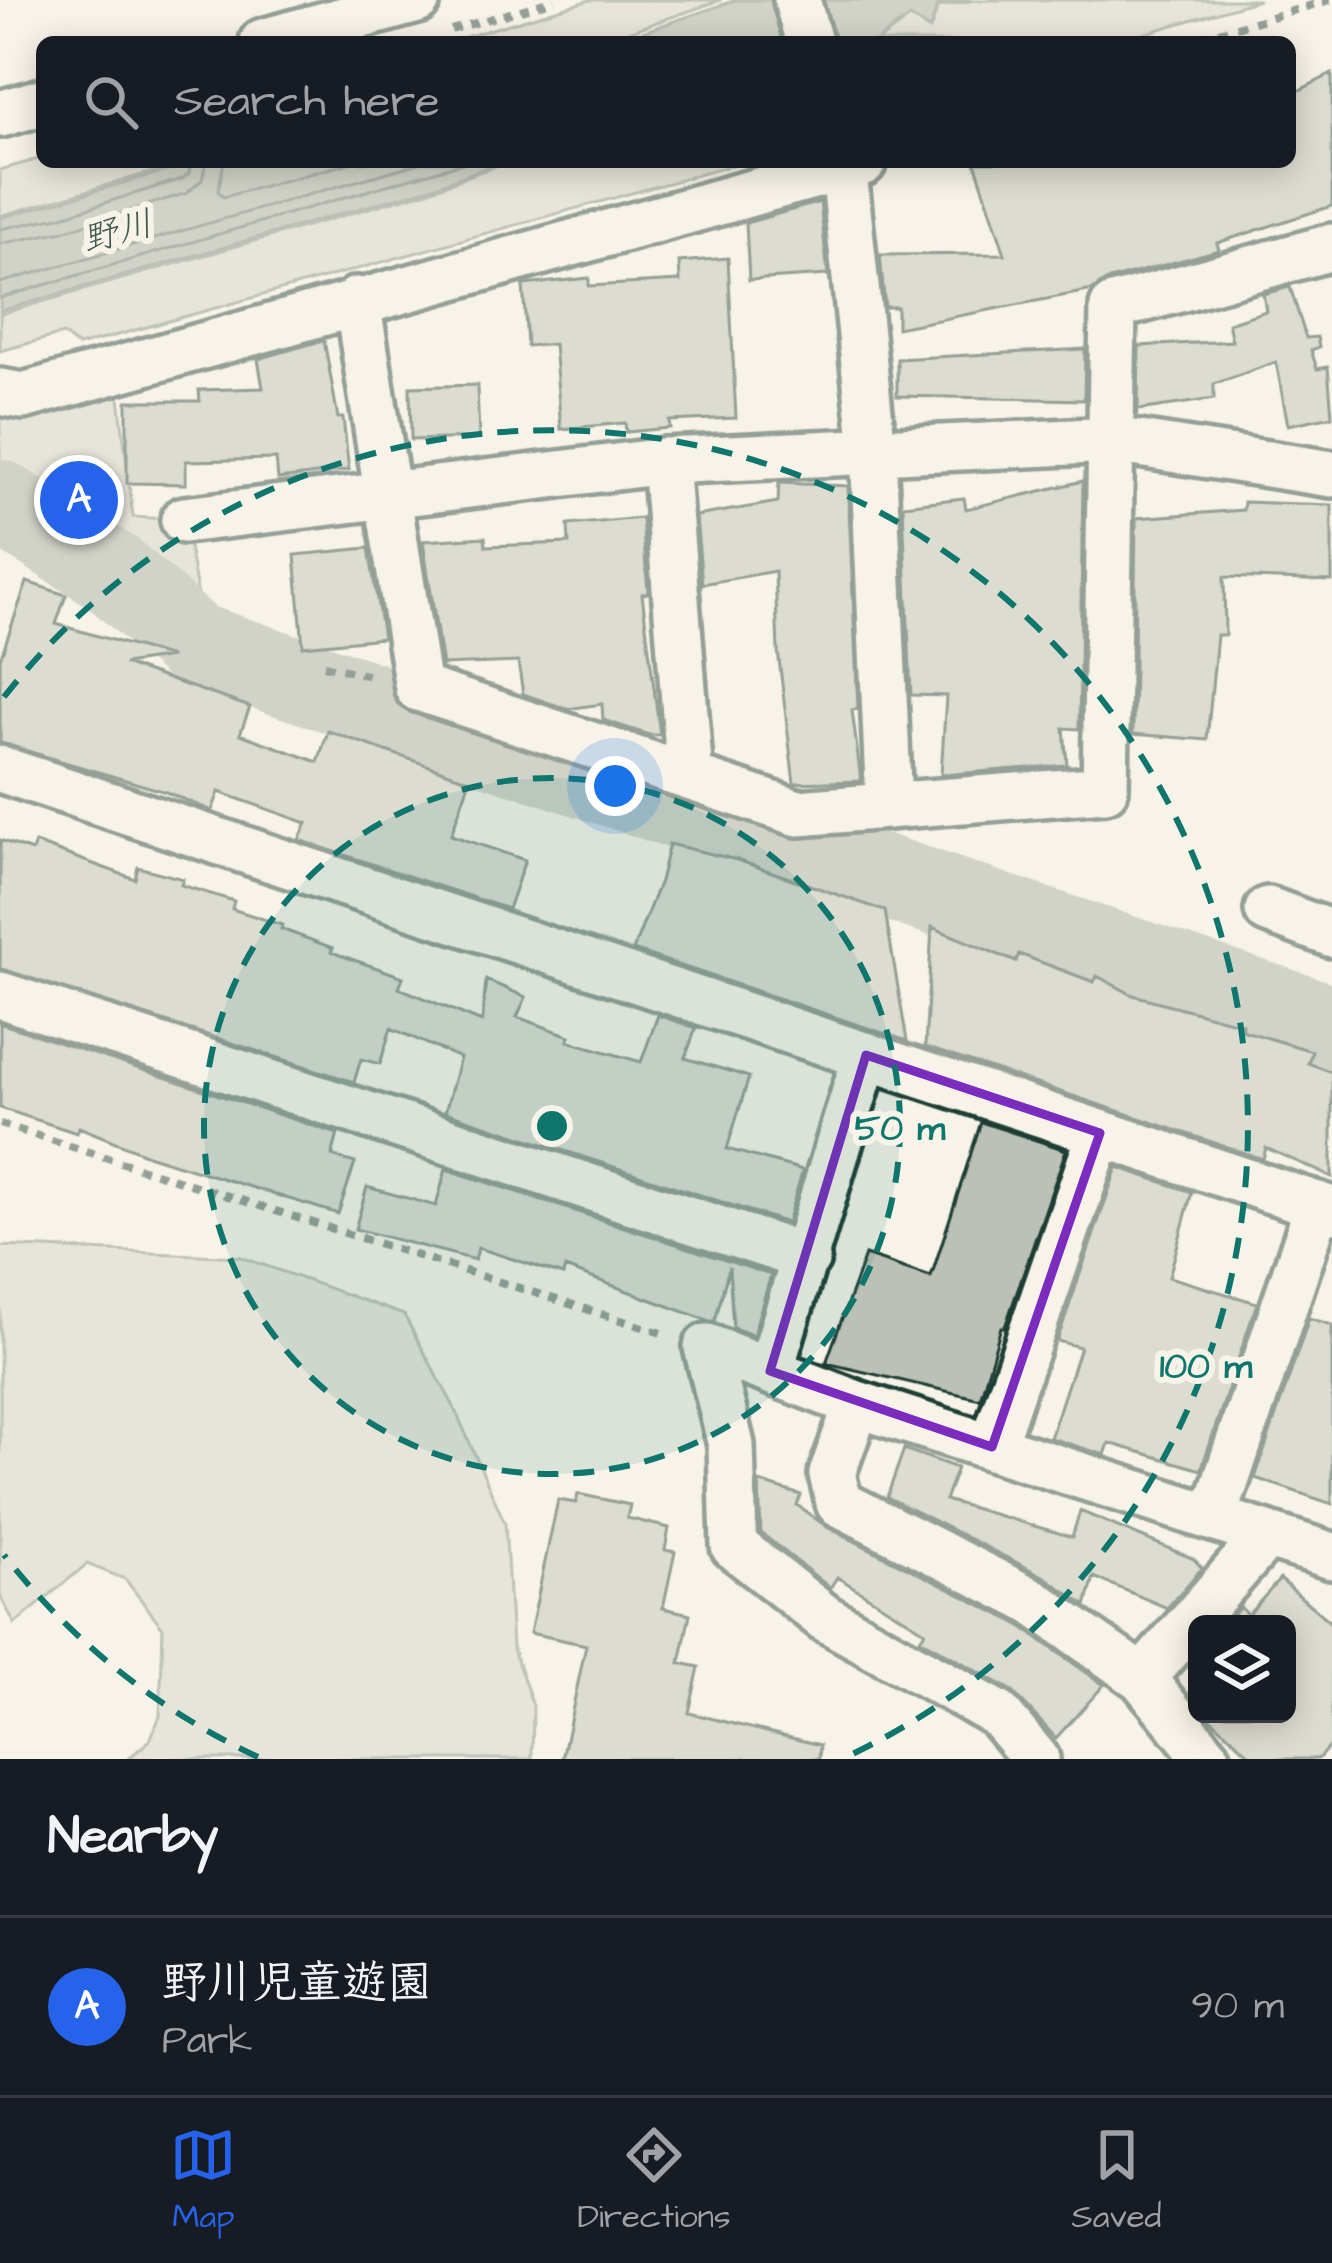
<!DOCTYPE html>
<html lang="en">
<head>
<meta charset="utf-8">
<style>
  :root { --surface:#171b24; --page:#242831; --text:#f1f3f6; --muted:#9ea1a6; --line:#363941; --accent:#2563eb }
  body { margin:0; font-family:"Architects Daughter","Klee One",sans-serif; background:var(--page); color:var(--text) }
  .controls { position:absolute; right:36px; bottom:36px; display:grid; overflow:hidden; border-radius:18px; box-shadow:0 6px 30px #0003 }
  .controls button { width:108px; height:108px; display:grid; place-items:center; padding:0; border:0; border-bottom:3px solid var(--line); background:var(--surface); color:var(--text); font:60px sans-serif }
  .you { position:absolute; left:615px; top:786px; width:42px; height:42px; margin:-30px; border:9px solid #fff; border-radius:50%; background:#1a73e8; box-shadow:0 0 0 18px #1a73e833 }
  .badge { display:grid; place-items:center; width:78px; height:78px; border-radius:50%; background:var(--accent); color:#fff; font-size:39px; font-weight:700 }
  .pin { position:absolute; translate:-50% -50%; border:6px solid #fff; box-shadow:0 3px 12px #0006 }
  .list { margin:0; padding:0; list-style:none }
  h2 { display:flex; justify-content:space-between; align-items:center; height:156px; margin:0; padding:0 48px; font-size:51px }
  h2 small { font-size:39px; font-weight:400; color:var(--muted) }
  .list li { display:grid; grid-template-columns:78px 1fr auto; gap:36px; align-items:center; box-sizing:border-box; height:180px; padding:0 48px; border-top:3px solid var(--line) }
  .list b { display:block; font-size:45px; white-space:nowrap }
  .list p { margin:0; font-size:39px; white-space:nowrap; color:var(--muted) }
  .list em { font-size:39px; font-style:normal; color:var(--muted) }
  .icon { flex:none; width:66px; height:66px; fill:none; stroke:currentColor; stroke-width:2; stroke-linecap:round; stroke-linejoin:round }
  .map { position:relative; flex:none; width:1332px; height:1759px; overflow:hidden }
  .search { position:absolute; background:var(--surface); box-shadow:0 6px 30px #0003; left:36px; right:36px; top:36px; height:132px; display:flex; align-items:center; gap:30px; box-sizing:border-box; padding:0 42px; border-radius:18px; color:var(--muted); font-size:45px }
  .sheet { height:336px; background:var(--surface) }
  nav { display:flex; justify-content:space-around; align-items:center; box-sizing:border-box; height:168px; border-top:3px solid var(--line); background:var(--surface); font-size:33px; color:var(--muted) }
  nav a { display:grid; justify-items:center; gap:6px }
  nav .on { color:var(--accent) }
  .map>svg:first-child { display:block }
  .green { fill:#d3d5ca; stroke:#79897f; stroke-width:3 }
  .water { fill:#a4ada3; stroke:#6f8077; stroke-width:3 }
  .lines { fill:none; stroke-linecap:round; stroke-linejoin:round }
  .shore { stroke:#546a60; stroke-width:3 }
  .river { stroke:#a4ada3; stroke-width:84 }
  .building { fill:#bbc1b6; stroke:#1f3d34; stroke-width:3 }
  .minor-casing { stroke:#1f3d34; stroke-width:54 }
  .path { stroke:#1f3d34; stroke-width:8; stroke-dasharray:9 9; stroke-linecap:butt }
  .minor { stroke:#f7f3e8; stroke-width:45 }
  .marked { fill:none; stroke:#7b2cbf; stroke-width:9; stroke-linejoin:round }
  .ring { fill:none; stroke:#0f766e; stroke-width:6; stroke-dasharray:21 15 }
  .labels { text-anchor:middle; stroke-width:12; stroke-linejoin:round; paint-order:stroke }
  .water-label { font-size:36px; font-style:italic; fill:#405950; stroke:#f7f3e8 }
  .centre { fill:#0f766e; stroke:#f7f3e8; stroke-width:6 }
  .ring-label { font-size:36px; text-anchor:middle; font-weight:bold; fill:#0f766e; stroke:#f7f3e8; stroke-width:12; stroke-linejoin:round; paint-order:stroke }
</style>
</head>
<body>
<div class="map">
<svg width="1332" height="1759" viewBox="0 0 1332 1759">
  <rect width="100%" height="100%" fill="#f7f3e8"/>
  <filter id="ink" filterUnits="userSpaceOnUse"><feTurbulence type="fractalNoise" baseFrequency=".00833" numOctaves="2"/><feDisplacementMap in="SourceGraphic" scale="24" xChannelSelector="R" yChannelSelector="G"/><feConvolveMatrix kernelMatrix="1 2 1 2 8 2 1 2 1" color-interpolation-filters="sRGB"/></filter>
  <g filter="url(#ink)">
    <!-- green -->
    <path class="green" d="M 590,0 L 721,0 L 599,42 L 448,42 Z
      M 975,0 L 1259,0 L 1116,42 L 877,42 L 910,18 L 930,30 L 938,7 Z
      M 42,158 L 42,162 L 187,162 L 0,216 L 0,170 Z
      M 506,162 L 744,162 L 78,346 L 63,334 L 0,351 L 0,314 L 425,192 Z
      M 118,388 L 133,517 L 184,520 L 206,639 L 121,564 L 0,481 L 0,411 Z
      M 0,1246 L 241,1257 L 404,1315 L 453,1405 L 505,1523 L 512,1646 L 533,1706 L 532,1759 L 128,1759 L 150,1740 L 160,1716 L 163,1628 L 125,1579 L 87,1564 L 15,1624 L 0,1596 Z"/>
    <!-- water -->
    <path class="water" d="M 736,0 L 970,0 L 937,6 L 930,29 L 910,17 L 875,42 L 613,42 Z
      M 197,162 L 501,162 L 431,188 L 0,311 L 0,218 Z"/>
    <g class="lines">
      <!-- shore -->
      <path class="shore" d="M 224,162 L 218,191 L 223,197 L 354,162
        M 0,229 L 59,217 L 182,179 L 189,173 L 191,162
        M 0,244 L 63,231 L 187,193 L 202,180 L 206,162
        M 0,283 L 423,162
        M 0,298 L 466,162"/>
      <!-- river -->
      <path class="river" d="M 0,502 L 113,573 L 193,644 L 1332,1027"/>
    </g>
    <!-- building -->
    <path class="building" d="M 1332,74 L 1332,206 L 1217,243 L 1219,250 L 1106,281 L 1093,290 L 897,328 L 897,307 L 885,307 L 880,255 L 1005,254 L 975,162 L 1290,162 L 1290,95 Z
      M 820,202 L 828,275 L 749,280 L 746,223 Z
      M 728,258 L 736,418 L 669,421 L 670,428 L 626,432 L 625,423 L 561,429 L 554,344 L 527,346 L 523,285 L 589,278 L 589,286 L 680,281 L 679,262 Z
      M 1290,287 L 1306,338 L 1317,337 L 1319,347 L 1311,350 L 1317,369 L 1328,367 L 1332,416 L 1288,425 L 1276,362 L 1214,384 L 1214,399 L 1138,410 L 1139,346 L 1232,341 L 1228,323 L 1266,311 L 1263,294 Z
      M 324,340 L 338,418 L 343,418 L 349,470 L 278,479 L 276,459 L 186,461 L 186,484 L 127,483 L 127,401 L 200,401 L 199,390 L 263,388 L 258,359 Z
      M 1085,349 L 1084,400 L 897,396 L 897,359 Z
      M 477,385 L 479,438 L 411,440 L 410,387 Z
      M 1083,481 L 1079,729 L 1064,728 L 1067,765 L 941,775 L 946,696 L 911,695 L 903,505 L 964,498 L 966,509 Z
      M 779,483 L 848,486 L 858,709 L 852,710 L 861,781 L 794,783 L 778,651 L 775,571 L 702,584 L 696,516 L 778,502 Z
      M 1244,502 L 1332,505 L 1332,581 L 1224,577 L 1225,635 L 1217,635 L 1207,740 L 1133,734 L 1136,518 L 1243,510 Z
      M 642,518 L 648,593 L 642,594 L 660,735 L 649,735 L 603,720 L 602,704 L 567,709 L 523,694 L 518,662 L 442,665 L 423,541 L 485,537 L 486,546 L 569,543 L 568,525 Z
      M 369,548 L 383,638 L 303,646 L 295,555 Z
      M 27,582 L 66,595 L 56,624 L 171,657 L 124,664 L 250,707 L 240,734 L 318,762 L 328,731 L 470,780 L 451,835 L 525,860 L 508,909 L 299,840 L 307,823 L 219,792 L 212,811 L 166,792 L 0,743 L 0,659 Z
      M 0,840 L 32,851 L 35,843 L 135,879 L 138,867 L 183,879 L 181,885 L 234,901 L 232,909 L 282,925 L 281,929 L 333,948 L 331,952 L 403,977 L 399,988 L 482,1022 L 486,980 L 526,997 L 517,1017 L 570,1036 L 568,1041 L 641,1062 L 658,1015 L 696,1028 L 685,1058 L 749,1077 L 727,1149 L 803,1170 L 787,1223 L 445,1112 L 460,1058 L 391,1028 L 380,1064 L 361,1059 L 354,1082 L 0,969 Z
      M 669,844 L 737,860 L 885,911 L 907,1041 L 633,950 L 660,881 Z
      M 932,927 L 1016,962 L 1019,954 L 1094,982 L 1097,976 L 1133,995 L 1242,1024 L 1241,1030 L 1312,1051 L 1308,1063 L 1332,1072 L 1332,1177 L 1266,1148 L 1263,1159 L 925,1047 Z
      M 0,1023 L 338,1134 L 332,1156 L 355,1163 L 338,1214 L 150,1156 L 79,1127 L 77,1133 L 0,1108 Z
      M 981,1122 L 1066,1150 L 1005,1327 L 1001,1327 L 980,1399 L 826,1363 L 865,1255 L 931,1277 Z
      M 1117,1167 L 1192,1192 L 1169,1277 L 1257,1303 L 1201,1470 L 1109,1443 L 1105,1455 L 1050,1438 L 1080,1347 L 1057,1341 Z
      M 446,1169 L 771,1275 L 753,1335 L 733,1328 L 729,1267 L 715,1321 L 709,1321 L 565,1268 L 563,1275 L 478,1248 L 475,1260 L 355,1229 L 367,1187 L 436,1206 Z
      M 1309,1318 L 1332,1325 L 1332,1504 L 1255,1478 Z
      M 904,1449 L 957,1468 L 945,1500 L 1072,1537 L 1080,1511 L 1194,1559 L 1202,1568 L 1167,1608 L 1094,1577 L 1086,1606 L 1045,1577 L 887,1497 Z
      M 759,1482 L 801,1495 L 797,1505 L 827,1527 L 1018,1624 L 1104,1685 L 1056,1738 L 1011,1690 L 920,1639 L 925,1631 L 837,1577 L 830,1588 L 761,1533 Z
      M 578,1494 L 630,1505 L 627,1518 L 669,1528 L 665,1550 L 675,1552 L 663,1608 L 690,1614 L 680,1663 L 699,1667 L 689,1713 L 820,1745 L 819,1759 L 562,1759 L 586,1645 L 530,1633 L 558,1500 L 576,1503 Z
      M 1280,1579 L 1332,1624 L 1332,1743 L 1318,1759 L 1255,1759 L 1206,1714 L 1287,1714 L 1287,1624 L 1225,1624 L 1240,1607 L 1248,1615 Z"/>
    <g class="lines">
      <defs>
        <path id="minor" d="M 797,0 L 809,42
          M 263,42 L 417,0
          M 0,114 L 42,102
          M 843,162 L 873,450 L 889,806
          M 357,300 L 418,688 L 798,813 L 1105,789 L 1113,307 L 1332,247
          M 0,392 L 23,396 L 863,162
          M 665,461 L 690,777
          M 184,520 L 665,461 L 1113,440 L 1332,474
          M 0,769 L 1332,1210
          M 1268,910 L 1332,934
          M 0,995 L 807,1258
          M 707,1347 L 857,1404 L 1332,1556
          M 707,1347 L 731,1445 L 734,1546 L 825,1618 L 998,1714 L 1036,1759
          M 770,1371 L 866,1055
          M 857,1404 L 832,1474 L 839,1503 L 1032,1601 L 1142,1678 L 1208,1759
          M 992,1447 L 1100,1133
          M 1214,1517 L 1318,1205
          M 1142,1678 L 1267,1535"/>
      </defs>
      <!-- minor casing -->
      <use href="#minor" class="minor-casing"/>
      <!-- path -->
      <path class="path" d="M 451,30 L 555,0
        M 1184,42 L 1330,0
        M 324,665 L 370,676
        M 0,1124 L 665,1334"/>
      <!-- minor -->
      <use href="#minor" class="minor"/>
    </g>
  </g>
  <!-- marked area -->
  <path d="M0 0H1332V1759H0ZM 866,1055 L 1100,1133 L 992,1447 L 770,1371 Z" fill="#f7f3e8" fill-opacity=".55" fill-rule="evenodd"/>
  <path class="marked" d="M 866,1055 L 1100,1133 L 992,1447 L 770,1371 Z"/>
  <!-- distance rings -->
  <circle cx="552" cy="1126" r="348" fill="#0f766e" fill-opacity=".12"/>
  <g class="ring">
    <circle cx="552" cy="1126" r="348"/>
    <path d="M258 1757A696 696 0 0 1 4 1555M4 697A696 696 0 1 1 846 1757"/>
  </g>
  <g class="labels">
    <!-- water labels -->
    <g class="water-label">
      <text transform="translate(117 230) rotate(-15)" y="13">野川</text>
    </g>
  </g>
  <circle cx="552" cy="1126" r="18" class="centre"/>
  <g class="ring-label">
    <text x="900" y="1139">50 m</text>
    <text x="1206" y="1377">100 m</text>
  </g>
</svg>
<div class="controls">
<button><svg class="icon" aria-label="layers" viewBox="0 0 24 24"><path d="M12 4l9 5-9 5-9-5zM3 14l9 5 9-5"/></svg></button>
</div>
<div class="you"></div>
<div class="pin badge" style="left:79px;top:500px">A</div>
<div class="search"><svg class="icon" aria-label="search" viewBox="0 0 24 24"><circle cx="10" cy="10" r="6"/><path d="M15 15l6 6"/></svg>Search here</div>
</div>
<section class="sheet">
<h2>Nearby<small></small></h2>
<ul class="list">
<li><span class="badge">A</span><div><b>野川児童遊園</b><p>Park</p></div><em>90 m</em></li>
</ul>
</section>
<nav>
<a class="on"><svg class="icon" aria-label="map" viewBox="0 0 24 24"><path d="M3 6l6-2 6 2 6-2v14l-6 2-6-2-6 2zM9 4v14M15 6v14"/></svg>Map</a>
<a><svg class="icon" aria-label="directions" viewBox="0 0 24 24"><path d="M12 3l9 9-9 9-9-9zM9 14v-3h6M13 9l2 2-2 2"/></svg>Directions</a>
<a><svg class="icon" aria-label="saved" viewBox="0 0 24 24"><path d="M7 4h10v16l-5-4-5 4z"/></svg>Saved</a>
</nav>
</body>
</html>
